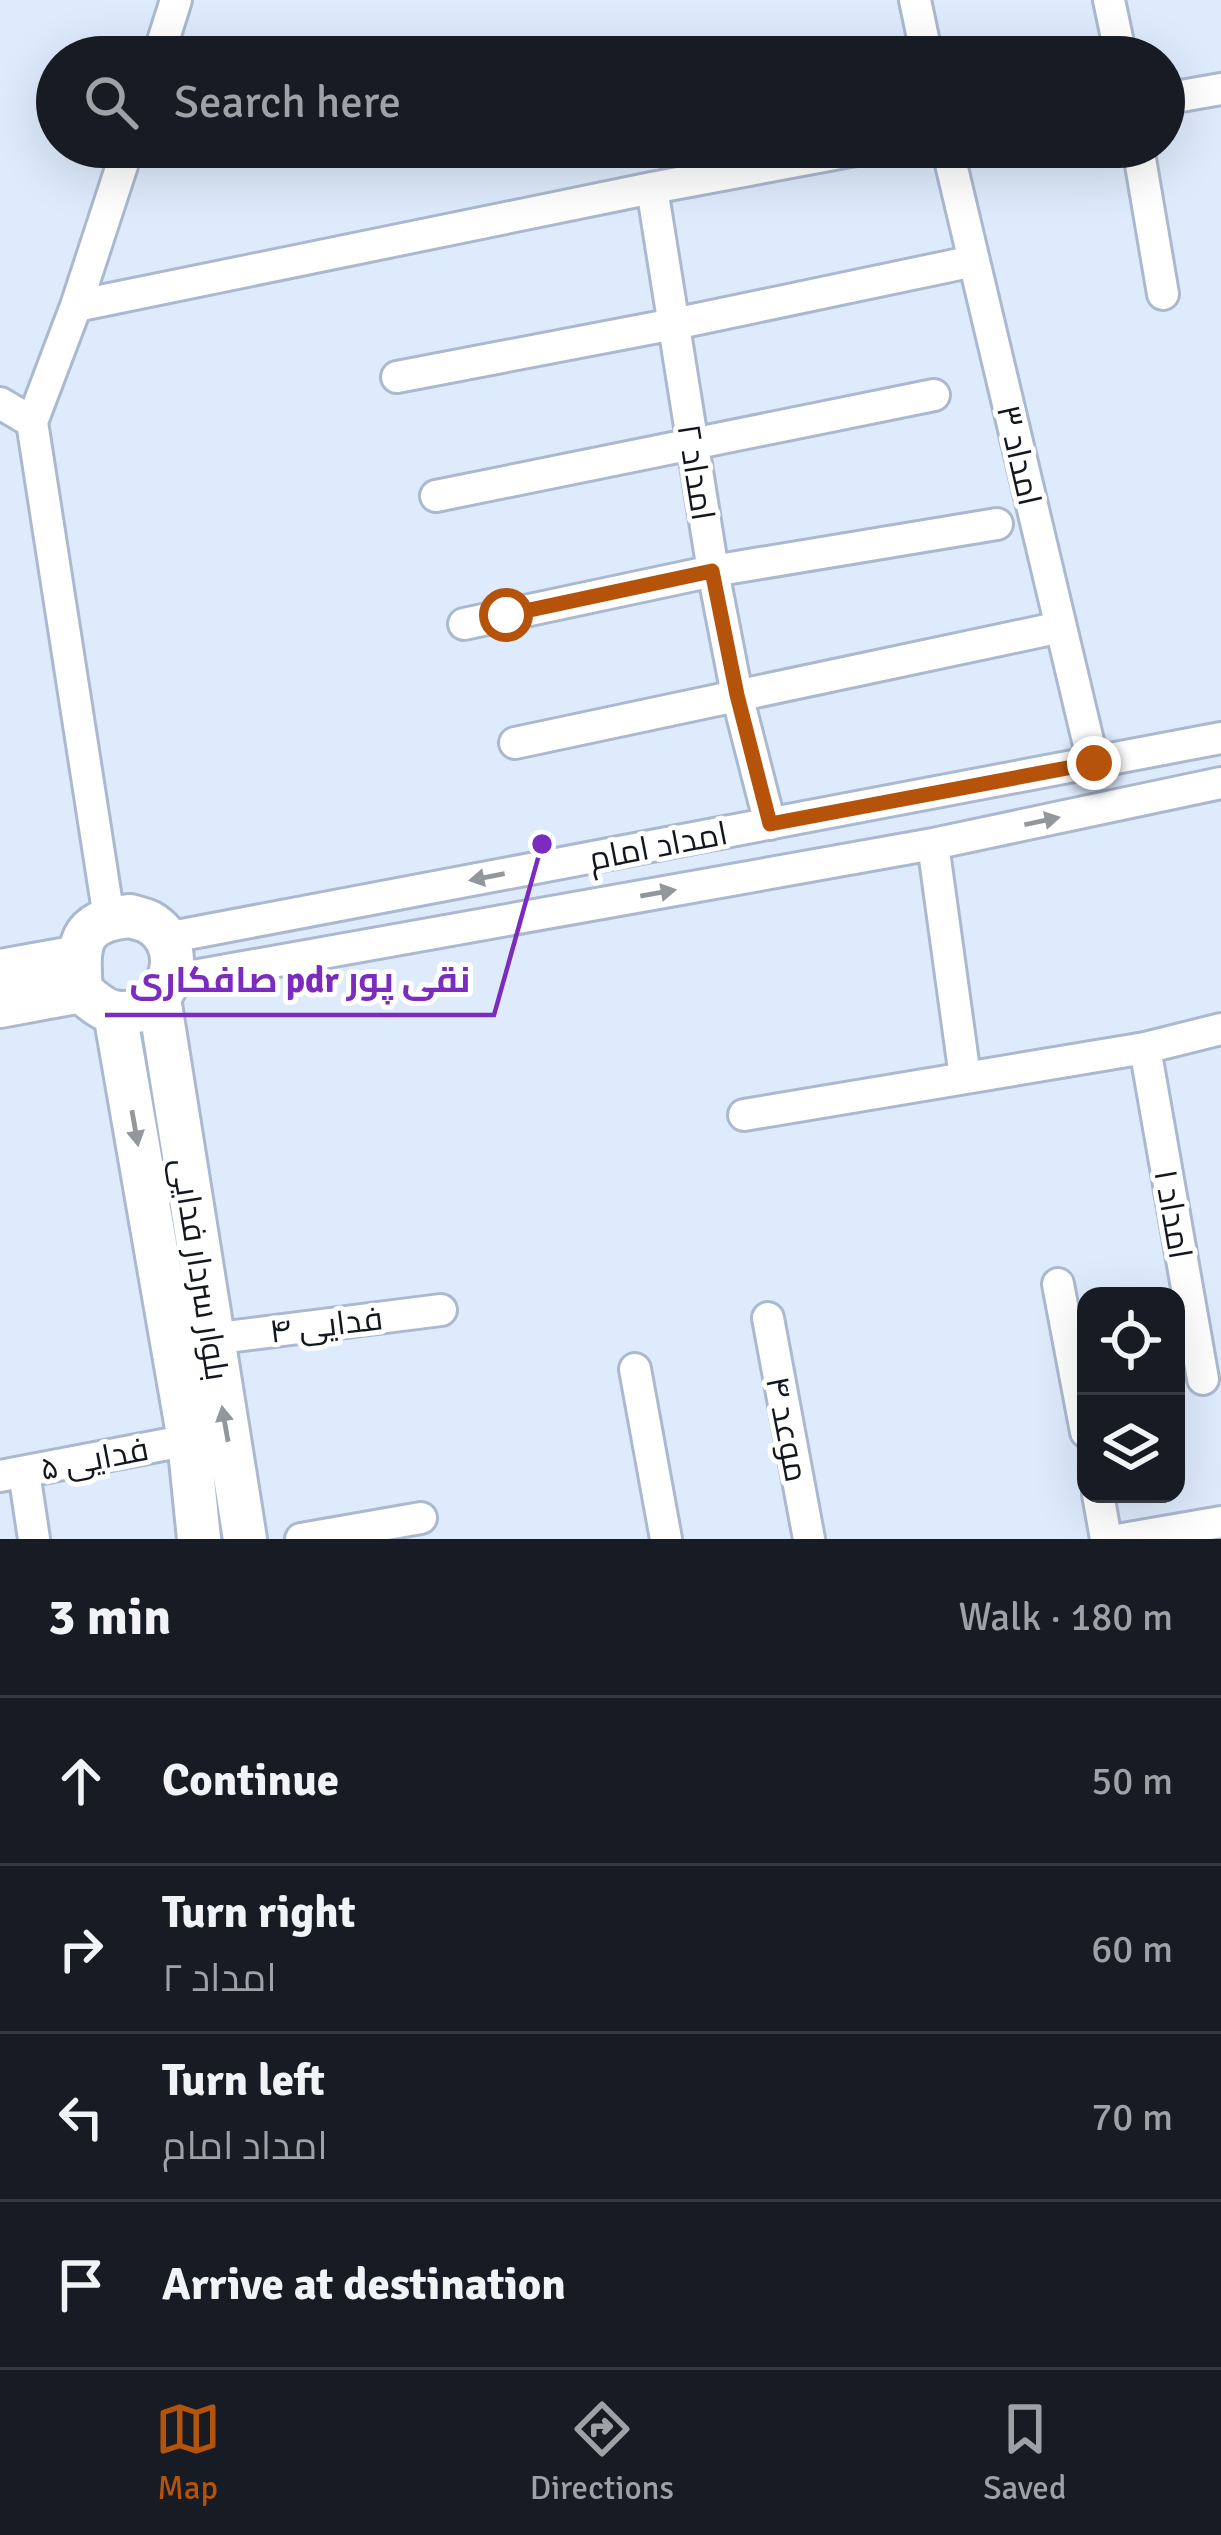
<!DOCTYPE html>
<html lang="en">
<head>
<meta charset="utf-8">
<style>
  :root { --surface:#171b24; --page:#242831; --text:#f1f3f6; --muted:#9ea1a6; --line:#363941; --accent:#b45309 }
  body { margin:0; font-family:Signika,Cairo,sans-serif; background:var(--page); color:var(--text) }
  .controls { position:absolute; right:36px; bottom:36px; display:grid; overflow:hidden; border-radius:24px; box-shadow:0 12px 48px #0002 }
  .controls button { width:108px; height:108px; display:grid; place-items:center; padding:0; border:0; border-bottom:3px solid var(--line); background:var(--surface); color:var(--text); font:60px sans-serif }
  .stop { position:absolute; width:36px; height:36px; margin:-27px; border:9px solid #b45309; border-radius:50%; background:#fff }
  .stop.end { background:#b45309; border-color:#fff; box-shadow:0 3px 12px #0008 }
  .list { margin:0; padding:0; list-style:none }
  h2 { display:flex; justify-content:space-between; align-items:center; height:156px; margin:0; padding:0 48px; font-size:51px }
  h2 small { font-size:39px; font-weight:400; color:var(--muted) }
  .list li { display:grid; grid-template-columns:78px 1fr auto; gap:36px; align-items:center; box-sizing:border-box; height:168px; padding:0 48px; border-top:3px solid var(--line) }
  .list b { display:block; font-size:45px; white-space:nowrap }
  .list p { margin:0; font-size:39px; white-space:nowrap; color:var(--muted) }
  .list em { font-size:39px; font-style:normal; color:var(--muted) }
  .icon { flex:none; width:66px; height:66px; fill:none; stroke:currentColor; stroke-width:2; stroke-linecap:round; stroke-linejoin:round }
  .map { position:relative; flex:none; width:1221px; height:1539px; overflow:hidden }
  .search { position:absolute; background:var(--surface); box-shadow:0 12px 48px #0002; left:36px; right:36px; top:36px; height:132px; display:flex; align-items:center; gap:30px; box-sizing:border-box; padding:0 42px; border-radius:66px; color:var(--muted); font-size:45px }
  .sheet { height:828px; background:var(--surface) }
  nav { display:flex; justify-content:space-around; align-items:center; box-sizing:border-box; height:168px; border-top:3px solid var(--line); background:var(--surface); font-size:33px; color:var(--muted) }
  nav a { display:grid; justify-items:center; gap:6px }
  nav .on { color:var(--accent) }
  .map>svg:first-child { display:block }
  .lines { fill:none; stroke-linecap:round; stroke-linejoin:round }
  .minor-casing { stroke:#aab9ce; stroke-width:36 }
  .secondary-casing { stroke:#aab9ce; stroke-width:48 }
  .minor { stroke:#fff; stroke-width:30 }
  .secondary { stroke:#fff; stroke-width:42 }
  .oneway { fill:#94979a }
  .route { stroke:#b45309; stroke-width:15 }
  .labels { text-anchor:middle; stroke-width:10; stroke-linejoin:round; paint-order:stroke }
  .street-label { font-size:33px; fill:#12171f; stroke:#fff }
  .leader { fill:none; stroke:#7b2cbf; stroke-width:4.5 }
  .callout-dot { fill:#7b2cbf; stroke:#fff; stroke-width:4.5 }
  .callout-label { font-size:36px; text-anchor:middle; font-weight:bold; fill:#7b2cbf; stroke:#fff; stroke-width:10; stroke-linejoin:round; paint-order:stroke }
</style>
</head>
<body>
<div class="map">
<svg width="1221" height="1539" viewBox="0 0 1221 1539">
  <rect width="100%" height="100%" fill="#deebfc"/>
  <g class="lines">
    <defs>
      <path id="minor" d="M 915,0 L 927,57
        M 1109,0 L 1121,57
        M 158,57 L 176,0
        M 1164,99 L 1221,89
        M 947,147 L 1093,762
        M 1138,147 L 1163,294
        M 652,188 L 713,571 L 737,695 L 770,824
        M 76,306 L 128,147
        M 397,377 L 674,324 L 974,261
        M 0,403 L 32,422
        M 436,496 L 934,395
        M 464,624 L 713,571 L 997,524
        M 515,743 L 1061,627
        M 933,844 L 965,1077
        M 109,918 L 32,422 L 76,306 L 652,188 L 872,147
        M 166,938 L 1221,738
        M 171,980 L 933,844 L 1221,783
        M 1145,1048 L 1203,1379
        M 744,1115 L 1145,1048 L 1221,1029
        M 1058,1284 L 1086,1432
        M 768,1318 L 809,1539
        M 211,1339 L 441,1310
        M 635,1369 L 666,1539
        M 24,1472 L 34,1539
        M 0,1476 L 189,1440
        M 1098,1494 L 1106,1539
        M 301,1539 L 421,1518
        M 1123,1539 L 1221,1522"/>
      <path id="secondary" d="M 130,916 C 136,918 143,919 149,922 C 195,948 166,1022 114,1012 C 102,1010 91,999 81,991 C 78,946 76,921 130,916 Z
        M 0,971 L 79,957
        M 159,998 L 245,1539
        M 0,1006 L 81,991
        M 115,1013 L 189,1440 L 199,1539"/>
    </defs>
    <!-- minor casing -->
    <use href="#minor" class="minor-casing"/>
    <!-- secondary casing -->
    <use href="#secondary" class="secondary-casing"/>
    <!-- minor -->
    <use href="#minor" class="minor"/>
    <!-- secondary -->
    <use href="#secondary" class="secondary"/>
  </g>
  <!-- one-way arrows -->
  <defs><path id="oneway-solid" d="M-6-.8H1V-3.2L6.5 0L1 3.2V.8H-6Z" transform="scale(3)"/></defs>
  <g class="oneway">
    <use href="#oneway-solid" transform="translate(1042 821) rotate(-12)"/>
    <use href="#oneway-solid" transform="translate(487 877) rotate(169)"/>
    <use href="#oneway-solid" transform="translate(658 893) rotate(-10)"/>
    <use href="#oneway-solid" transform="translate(135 1128) rotate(80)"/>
    <use href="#oneway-solid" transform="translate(225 1424) rotate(-100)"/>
  </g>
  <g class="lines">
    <!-- route -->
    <path class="route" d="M 506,615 L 712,571 L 737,695 L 770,824 L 1094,763"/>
  </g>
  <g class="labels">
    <!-- street labels -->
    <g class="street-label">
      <text transform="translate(1020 455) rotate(77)" y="12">امداد ۳</text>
      <text transform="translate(697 472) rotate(81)" y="12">امداد ۲</text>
      <text transform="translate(658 845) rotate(-11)" y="12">امداد امام</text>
      <text transform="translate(1174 1214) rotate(80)" y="12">امداد ۱</text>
      <text transform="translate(201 1269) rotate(81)" y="12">بلوار سردار فدایی</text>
      <text transform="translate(326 1324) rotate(-7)" y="12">فدایی ۴</text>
      <text transform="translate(788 1429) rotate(79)" y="12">موعد ۴</text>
      <text transform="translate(94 1458) rotate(-11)" y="12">فدایی ۵</text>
    </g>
  </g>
  <!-- callouts -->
  <path class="leader" d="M542 844L494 1015H105"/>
  <circle class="callout-dot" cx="542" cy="844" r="12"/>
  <g class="callout-label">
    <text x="300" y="992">صافکاری pdr نقی پور</text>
  </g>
</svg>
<div class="controls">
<button><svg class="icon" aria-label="locate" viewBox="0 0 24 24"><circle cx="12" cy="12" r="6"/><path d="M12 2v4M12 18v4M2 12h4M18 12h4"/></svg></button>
<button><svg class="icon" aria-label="layers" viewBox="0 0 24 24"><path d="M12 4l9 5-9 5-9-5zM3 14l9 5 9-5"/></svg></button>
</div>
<div class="stop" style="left:506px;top:615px"></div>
<div class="stop end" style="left:1094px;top:763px"></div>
<div class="search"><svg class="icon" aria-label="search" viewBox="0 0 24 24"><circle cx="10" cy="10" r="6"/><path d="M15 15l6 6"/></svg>Search here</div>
</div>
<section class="sheet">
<h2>3 min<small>Walk · 180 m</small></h2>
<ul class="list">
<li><svg class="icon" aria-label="ahead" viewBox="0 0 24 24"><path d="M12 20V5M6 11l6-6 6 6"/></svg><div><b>Continue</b></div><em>50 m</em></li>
<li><svg class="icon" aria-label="right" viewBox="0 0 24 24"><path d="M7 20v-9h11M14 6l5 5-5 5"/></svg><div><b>Turn right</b><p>امداد ۲</p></div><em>60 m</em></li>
<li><svg class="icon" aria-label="left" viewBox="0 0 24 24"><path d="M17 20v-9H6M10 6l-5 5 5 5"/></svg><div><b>Turn left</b><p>امداد امام</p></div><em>70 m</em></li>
<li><svg class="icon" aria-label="arrive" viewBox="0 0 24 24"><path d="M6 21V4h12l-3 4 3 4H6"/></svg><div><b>Arrive at destination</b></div></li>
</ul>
</section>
<nav>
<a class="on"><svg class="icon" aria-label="map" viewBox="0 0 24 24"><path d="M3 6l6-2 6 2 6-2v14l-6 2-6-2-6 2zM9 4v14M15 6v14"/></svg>Map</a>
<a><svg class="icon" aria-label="directions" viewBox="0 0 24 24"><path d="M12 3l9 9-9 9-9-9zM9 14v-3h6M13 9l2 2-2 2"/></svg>Directions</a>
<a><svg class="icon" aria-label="saved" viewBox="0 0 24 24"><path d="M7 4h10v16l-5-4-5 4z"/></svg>Saved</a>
</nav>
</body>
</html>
